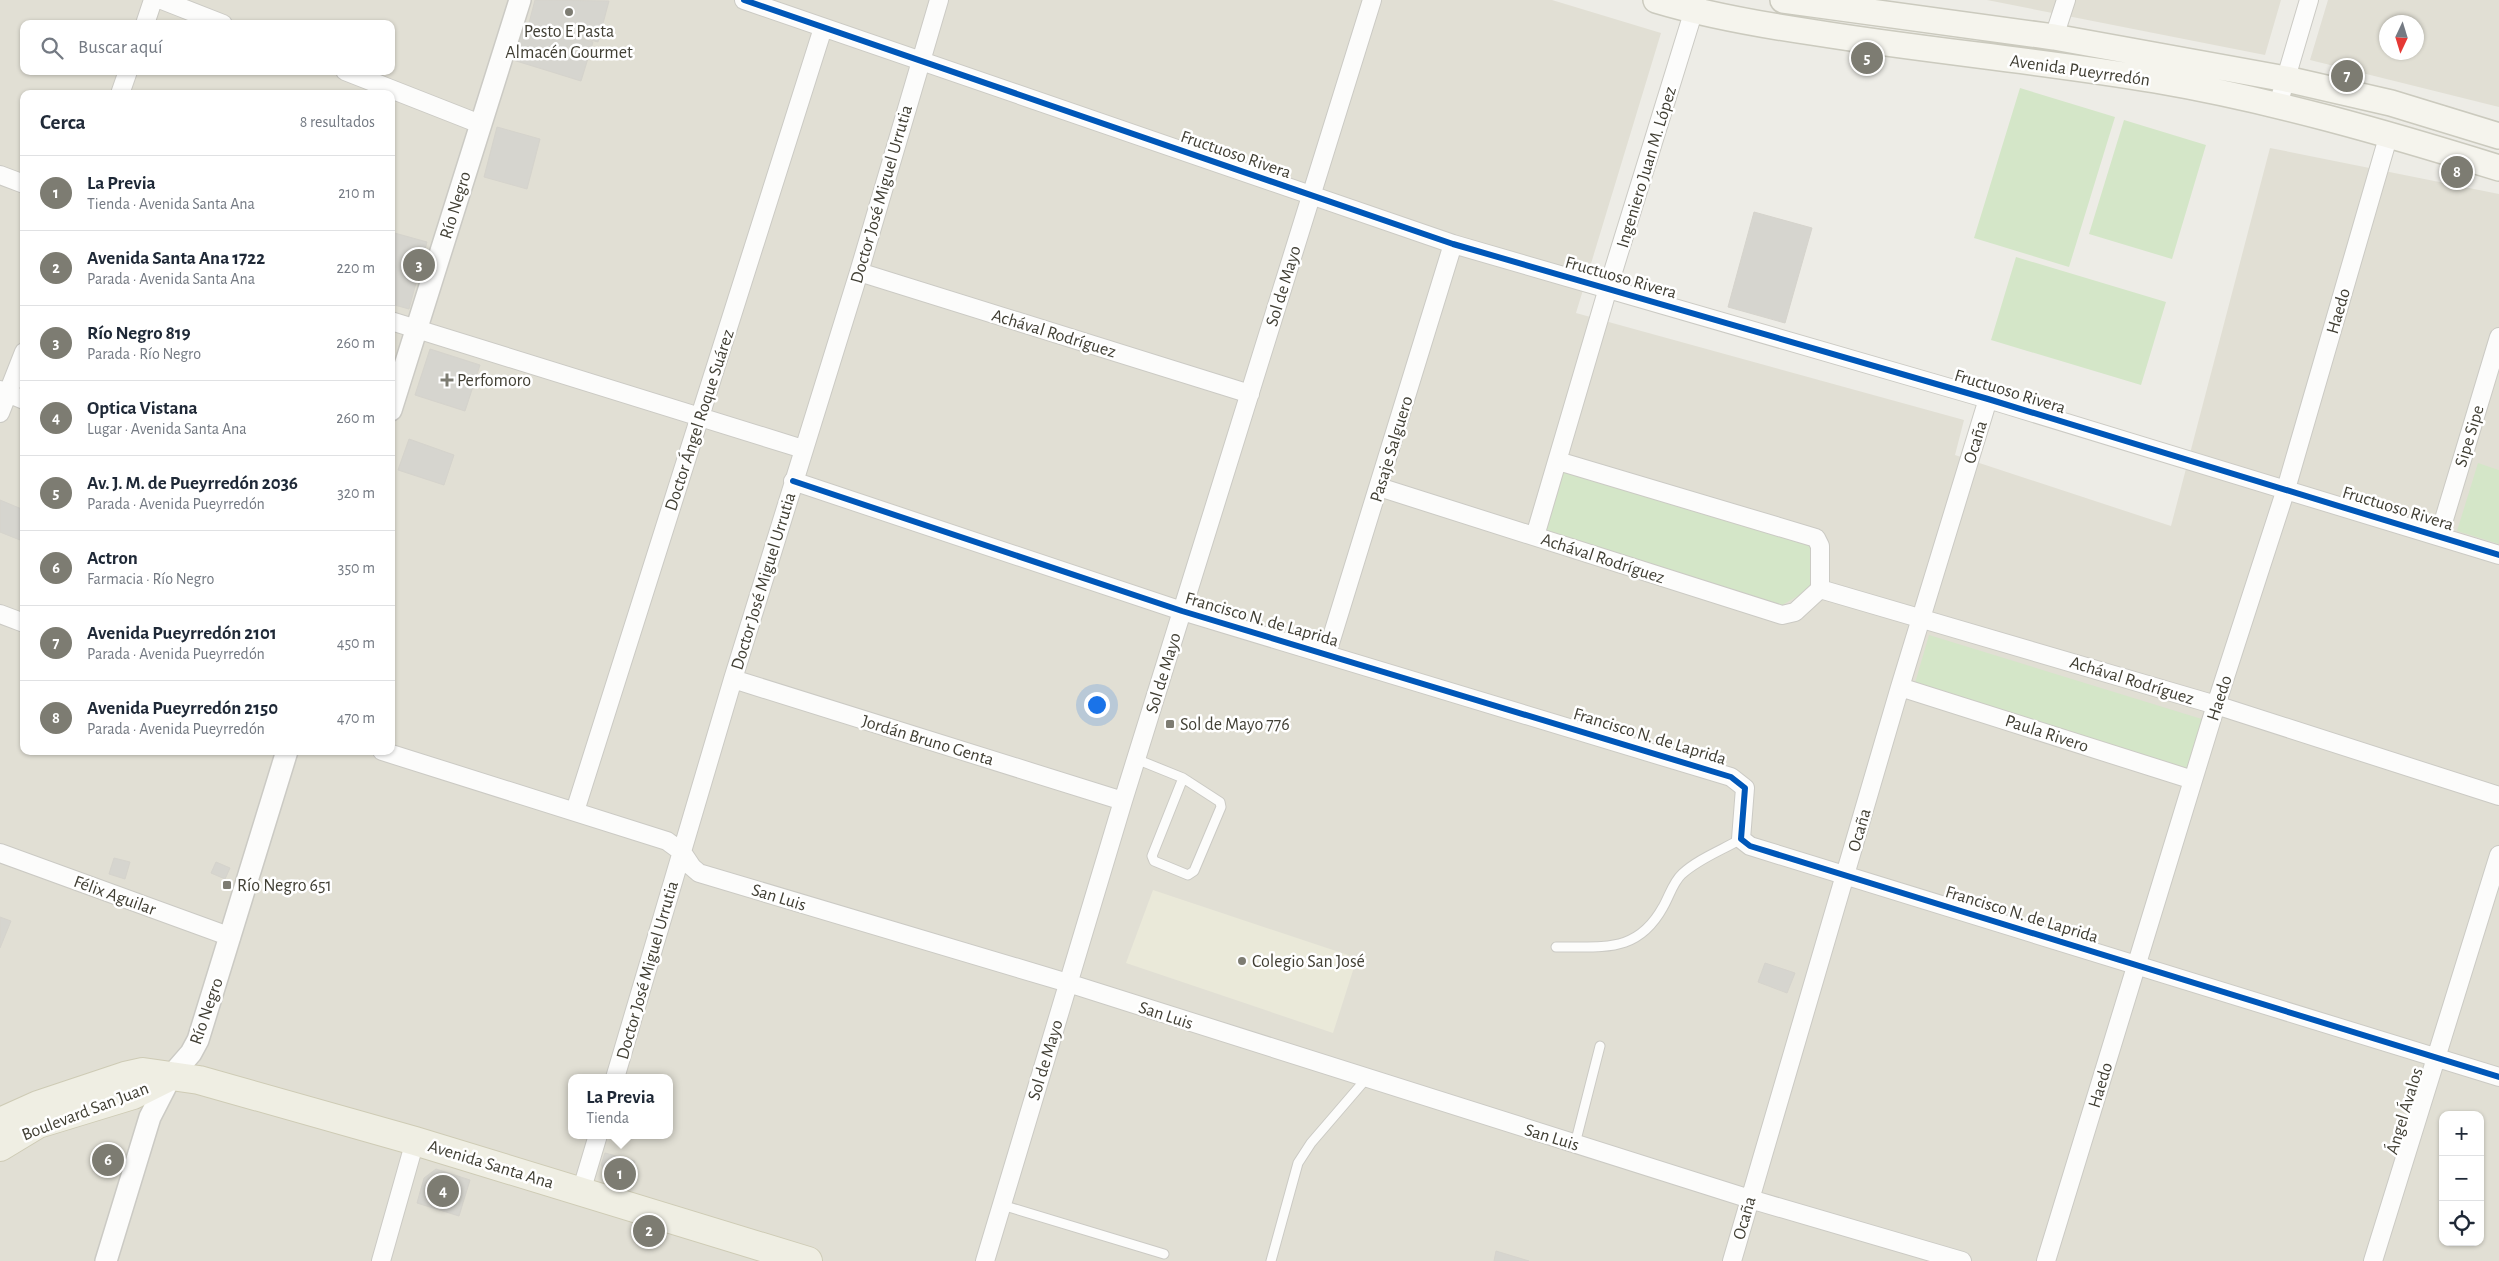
<!DOCTYPE html>
<html lang="es">
<head>
<meta charset="utf-8">
<style>
  :root { --surface:#fff; --page:#f6f6f7; --text:#1f2937; --muted:#747a83; --line:#e0e1e3; --accent:#7d7c72 }
  body { margin:0; font-family:"Alegreya Sans",sans-serif; background:var(--page); color:var(--text) }
  .controls { position:absolute; right:15px; bottom:15px; display:grid; overflow:hidden; border-radius:10px; box-shadow:0 1px 4px #0004 }
  .controls button { width:45px; height:45px; display:grid; place-items:center; padding:0; border:0; border-bottom:1px solid var(--line); background:var(--surface); color:var(--text); font:25px sans-serif }
  .compass { position:absolute; left:2379px; top:15px; width:45px; height:45px; border-radius:50%; background:var(--surface); box-shadow:0 1px 4px #0004; rotate:184deg }
  .you { position:absolute; left:1096px; top:704px; width:18px; height:18px; margin:-12px; border:4px solid #fff; border-radius:50%; background:#1a73e8; box-shadow:0 0 0 8px #1a73e833 }
  .badge { display:grid; place-items:center; width:32px; height:32px; border-radius:50%; background:var(--accent); color:#fff; font-size:16px; font-weight:700 }
  .pin { position:absolute; translate:-50% -50%; border:2px solid #fff; box-shadow:0 1px 5px #0006 }
  .popup { position:absolute; left:568px; top:1074px; width:105px; height:65px; box-sizing:border-box; display:grid; place-content:center; border-radius:10px; background:var(--surface); filter:drop-shadow(0 1px 4px #0005); font-size:16px; white-space:nowrap; color:var(--muted) }
  .popup b { font-size:19px; color:var(--text) }
  .popup::after { content:''; position:absolute; left:50%; top:100%; margin-left:-10px; border:10px solid transparent; border-top-color:var(--surface) }
  .list { margin:0; padding:0; list-style:none }
  h2 { display:flex; justify-content:space-between; align-items:center; height:65px; margin:0; padding:0 20px; font-size:21px }
  h2 small { font-size:16px; font-weight:400; color:var(--muted) }
  .list li { display:grid; grid-template-columns:32px 1fr auto; gap:15px; align-items:center; box-sizing:border-box; height:75px; padding:0 20px; border-top:1px solid var(--line) }
  .list b { display:block; font-size:19px; white-space:nowrap }
  .list p { margin:0; font-size:16px; white-space:nowrap; color:var(--muted) }
  .list em { font-size:16px; font-style:normal; color:var(--muted) }
  .icon { flex:none; width:28px; height:28px; fill:none; stroke:currentColor; stroke-width:2; stroke-linecap:round; stroke-linejoin:round }
  .map { position:relative; flex:none; width:2499px; height:1261px; overflow:hidden }
  .search { position:absolute; background:var(--surface); box-shadow:0 1px 4px #0004; left:20px; top:20px; width:375px; height:55px; display:flex; align-items:center; gap:12px; box-sizing:border-box; padding:0 18px; border-radius:10px; color:var(--muted); font-size:19px }
  .panel { position:absolute; background:var(--surface); box-shadow:0 1px 4px #0004; left:20px; top:90px; width:375px; height:665px; border-radius:10px }
  .map>svg:first-child { display:block }
  .residential { fill:#e1dfd4; fill-rule:evenodd }
  .education { fill:#eae9d9 }
  .green { fill:#d4e6c8 }
  .building { fill:#d6d5cf; stroke:#d5d3cc }
  .lines { fill:none; stroke-linecap:round; stroke-linejoin:round }
  .service-casing { stroke:#cbcac4; stroke-width:11 }
  .minor-casing { stroke:#cbcac4; stroke-width:20 }
  .tertiary-casing { stroke:#cbcac4; stroke-width:24 }
  .secondary-casing { stroke:#cbcabe; stroke-width:28 }
  .primary-casing { stroke:#cecbb5; stroke-width:30 }
  .service { stroke:#fcfcfb; stroke-width:9 }
  .minor { stroke:#fcfcfb; stroke-width:18 }
  .tertiary { stroke:#fcfcfb; stroke-width:21 }
  .secondary { stroke:#f5f4ed; stroke-width:25 }
  .primary { stroke:#efeee3; stroke-width:28 }
  .cycleway-casing { stroke:#fff; stroke-width:9 }
  .cycleway { stroke:#0057b8; stroke-width:6 }
  .poi-dot { fill:#7d7c72; stroke:#fff; stroke-width:2 }
  .labels { text-anchor:middle; stroke-width:5; stroke-linejoin:round; paint-order:stroke }
  .poi-label { font-size:18px; fill:#413f34; stroke:#fff; text-anchor:start }
  .street-label { font-size:18px; fill:#413f34; stroke:#fff }
</style>
</head>
<body>
<div class="map">
<svg width="2499" height="1261" viewBox="0 0 2499 1261">
  <rect width="100%" height="100%" fill="#edece6"/>
  <!-- residential -->
  <path class="residential" d="M 0,0 L 1552,0 L 1661,33 L 1576,313 L 1964,420 L 1955,455 L 2171,526 L 2270,148 L 2499,194 L 2499,1261 L 0,1261 ZM 24,24 L 391,24 L 391,71 L 24,71 ZM 24,94 L 391,94 L 391,751 L 24,751 ZM 571,1078 L 669,1078 L 669,1135 L 571,1135 ZM 2443,1115 L 2480,1115 L 2480,1242 L 2443,1242 Z
    M 1987,0 L 2281,0 L 2265,55 Z
    M 2328,0 L 2499,0 L 2499,107 L 2310,60 ZM 2386,22 L 2416,22 L 2416,52 L 2386,52 Z"/>
  <!-- education -->
  <path class="education" d="M 1153,890 L 1357,958 L 1333,1033 L 1126,963 Z"/>
  <!-- green -->
  <path class="green" d="M 2020,88 L 2115,117 L 2069,267 L 1974,238 Z
    M 2124,120 L 2206,145 L 2172,259 L 2089,234 Z
    M 2016,257 L 2166,302 L 2141,385 L 1991,340 Z
    M 2478,463 L 2499,470 L 2499,544 L 2457,531 Z
    M 1560,468 L 1810,542 L 1813,587 L 1779,607 L 1540,532 Z
    M 1929,635 L 2205,720 L 2189,769 L 2183,767 L 2182,769 L 1915,683 Z"/>
  <!-- building -->
  <path class="building" d="M 535,0 L 609,1 L 598,42 L 529,23 Z
    M 525,22 L 593,42 L 581,81 L 513,60 Z
    M 497,127 L 540,139 L 527,189 L 484,177 Z
    M 1754,212 L 1812,228 L 1785,323 L 1728,307 Z
    M 391,232 L 427,242 L 409,309 L 391,304 Z
    M 430,349 L 480,365 L 465,411 L 415,395 Z
    M 409,439 L 454,455 L 444,485 L 398,470 Z
    M 0,500 L 24,510 L 24,530 L 20,540 L 0,532 Z
    M 114,858 L 130,862 L 125,879 L 109,874 Z
    M 216,862 L 230,868 L 225,879 L 211,873 Z
    M 0,917 L 11,921 L 0,948 Z
    M 1765,963 L 1795,973 L 1787,993 L 1758,982 Z
    M 605,1153 L 635,1161 L 629,1187 L 614,1184 L 601,1165 Z
    M 436,1169 L 470,1180 L 459,1216 L 417,1203 L 424,1178 Z
    M 1496,1251 L 1529,1261 L 1494,1261 Z"/>
  <g class="lines">
    <defs>
      <path id="service" d="M 1136,759 L 1183,778 L 1220,802 L 1221,807 L 1194,871 L 1188,875 L 1154,861 L 1152,856 L 1183,778
        M 1556,947 C 1603,946 1637,954 1663,907 C 1669,897 1673,882 1682,874 C 1698,859 1722,850 1741,839
        M 1575,1144 L 1600,1046
        M 1002,1205 L 1164,1254
        M 1271,1261 L 1298,1163 L 1311,1143 L 1366,1079"/>
      <path id="minor" d="M 162,0 L 223,24
        M 744,0 L 1453,244 L 1988,399 L 2499,555
        M 145,24 L 153,0
        M 2054,37 L 2066,0
        M 345,71 L 480,124
        M 120,94 L 128,71
        M 2278,105 L 2309,0
        M 0,175 L 24,184
        M 859,272 L 1250,394
        M 391,321 L 803,449
        M 0,390 L 24,400
        M 0,413 L 24,352
        M 793,481 L 1182,611 L 1731,777 L 1745,788 L 1741,839 L 1750,846 L 2499,1077
        M 1379,487 L 1782,615 L 1795,612 L 1820,589 L 1820,546 L 1816,538 L 1558,461
        M 1535,536 L 1608,288 L 1697,0
        M 2439,536 L 2499,337
        M 1820,589 L 2216,705 L 2499,796
        M 0,614 L 24,623
        M 1327,653 L 1453,244
        M 733,679 L 1123,801
        M 1900,687 L 2193,780
        M 382,751 L 667,841 L 682,852 L 692,867 L 699,873 L 1068,983 L 1750,1199 L 1962,1261
        M 575,811 L 823,28
        M 0,853 L 231,937
        M 615,1078 L 733,679 L 859,272 L 939,0
        M 581,1192 L 598,1135
        M 381,1261 L 415,1141
        M 985,1261 L 1123,801 L 1372,0
        M 1732,1261 L 1900,687 L 1988,399
        M 2046,1261 L 2216,705 L 2286,489 L 2389,134
        M 2373,1261 L 2499,855"/>
      <path id="tertiary" d="M 391,410 L 520,0
        M 106,1261 L 150,1117 L 171,1076 L 191,1053 L 198,1040 L 287,751"/>
      <path id="secondary" d="M 1656,0 C 1709,16 1762,25 1817,33 C 1929,51 2043,61 2155,80 C 2272,100 2386,133 2499,168
        M 1783,0 L 2054,37 L 2286,79 L 2391,103 L 2499,136"/>
      <path id="primary" d="M 0,1122 L 38,1105 L 125,1076 L 143,1072 L 199,1080 L 415,1141 L 808,1261
        M 0,1147 L 38,1124 L 133,1095 L 171,1076"/>
    </defs>
    <!-- service casing -->
    <use href="#service" class="service-casing"/>
    <!-- minor casing -->
    <use href="#minor" class="minor-casing"/>
    <!-- tertiary casing -->
    <use href="#tertiary" class="tertiary-casing"/>
    <!-- secondary casing -->
    <use href="#secondary" class="secondary-casing"/>
    <!-- primary casing -->
    <use href="#primary" class="primary-casing"/>
    <!-- service -->
    <use href="#service" class="service"/>
    <!-- minor -->
    <use href="#minor" class="minor"/>
    <!-- tertiary -->
    <use href="#tertiary" class="tertiary"/>
    <!-- secondary -->
    <use href="#secondary" class="secondary"/>
    <!-- primary -->
    <use href="#primary" class="primary"/>
    <defs>
      <path id="cycleway" d="M 744,0 L 1453,244 L 1988,399 L 2499,555
        M 793,481 L 1182,611 L 1731,777 L 1745,788 L 1741,839 L 1750,846 L 2499,1077"/>
    </defs>
    <!-- cycleway casing -->
    <use href="#cycleway" class="cycleway-casing"/>
    <!-- cycleway -->
    <use href="#cycleway" class="cycleway"/>
  </g>
  <!-- markers -->
  <g class="poi-dot">
    <circle cx="569" cy="12" r="5"/>
    <path d="M444.5 372.5h5v5h5v5h-5v5h-5v-5h-5v-5h5z"/>
    <rect x="1165" y="719" width="10" height="10" rx="2.5"/>
    <rect x="222" y="880" width="10" height="10" rx="2.5"/>
    <circle cx="1242" cy="961" r="5"/>
  </g>
  <g class="labels">
    <!-- poi labels -->
    <g class="poi-label">
      <text x="569" y="37" text-anchor="middle">Pesto E Pasta<tspan x="569" dy="21">Almacén Gourmet</tspan></text>
      <text x="457" y="386">Perfomoro</text>
      <text x="1180" y="730">Sol de Mayo 776</text>
      <text x="237" y="891">Río Negro 651</text>
      <text x="1252" y="967">Colegio San José</text>
    </g>
    <!-- street labels -->
    <g class="street-label">
      <text transform="translate(2080 70) rotate(8)" y="6">Avenida Pueyrredón</text>
      <text transform="translate(1236 154) rotate(19)" y="6">Fructuoso Rivera</text>
      <text transform="translate(1646 167) rotate(-73)" y="6">Ingeniero Juan M. López</text>
      <text transform="translate(881 194) rotate(-74)" y="6">Doctor José Miguel Urrutia</text>
      <text transform="translate(455 205) rotate(-73)" y="6">Río Negro</text>
      <text transform="translate(1621 277) rotate(16)" y="6">Fructuoso Rivera</text>
      <text transform="translate(1283 286) rotate(-73)" y="6">Sol de Mayo</text>
      <text transform="translate(2338 311) rotate(-74)" y="6">Haedo</text>
      <text transform="translate(1054 333) rotate(17)" y="6">Achával Rodríguez</text>
      <text transform="translate(2010 391) rotate(17)" y="6">Fructuoso Rivera</text>
      <text transform="translate(699 420) rotate(-72)" y="6">Doctor Ángel Roque Suárez</text>
      <text transform="translate(2469 436) rotate(-73)" y="6">Sipe Sipe</text>
      <text transform="translate(1975 442) rotate(-73)" y="6">Ocaña</text>
      <text transform="translate(1391 449) rotate(-73)" y="6">Pasaje Salguero</text>
      <text transform="translate(2398 508) rotate(17)" y="6">Fructuoso Rivera</text>
      <text transform="translate(1603 558) rotate(18)" y="6">Achával Rodríguez</text>
      <text transform="translate(763 581) rotate(-73)" y="6">Doctor José Miguel Urrutia</text>
      <text transform="translate(1262 619) rotate(16)" y="6">Francisco N. de Laprida</text>
      <text transform="translate(1163 673) rotate(-73)" y="6">Sol de Mayo</text>
      <text transform="translate(2132 680) rotate(17)" y="6">Achával Rodríguez</text>
      <text transform="translate(2219 698) rotate(-72)" y="6">Haedo</text>
      <text transform="translate(2047 733) rotate(18)" y="6">Paula Rivero</text>
      <text transform="translate(1650 736) rotate(17)" y="6">Francisco N. de Laprida</text>
      <text transform="translate(928 740) rotate(17)" y="6">Jordán Bruno Genta</text>
      <text transform="translate(1859 830) rotate(-74)" y="6">Ocaña</text>
      <text transform="translate(115 895) rotate(20)" y="6">Félix Aguilar</text>
      <text transform="translate(779 897) rotate(17)" y="6">San Luis</text>
      <text transform="translate(2022 914) rotate(17)" y="6">Francisco N. de Laprida</text>
      <text transform="translate(647 970) rotate(-74)" y="6">Doctor José Miguel Urrutia</text>
      <text transform="translate(206 1011) rotate(-71)" y="6">Río Negro</text>
      <text transform="translate(1166 1015) rotate(18)" y="6">San Luis</text>
      <text transform="translate(1045 1060) rotate(-73)" y="6">Sol de Mayo</text>
      <text transform="translate(2100 1085) rotate(-73)" y="6">Haedo</text>
      <text transform="translate(85 1111) rotate(-21)" y="6">Boulevard San Juan</text>
      <text transform="translate(2404 1111) rotate(-73)" y="6">Ángel Ávalos</text>
      <text transform="translate(1552 1137) rotate(17)" y="6">San Luis</text>
      <text transform="translate(491 1164) rotate(17)" y="6">Avenida Santa Ana</text>
      <text transform="translate(1744 1218) rotate(-74)" y="6">Ocaña</text>
    </g>
  </g>
</svg>
<div class="controls">
<button>+</button>
<button>−</button>
<button><svg class="icon" aria-label="locate" viewBox="0 0 24 24"><circle cx="12" cy="12" r="6"/><path d="M12 2v4M12 18v4M2 12h4M18 12h4"/></svg></button>
</div>
<svg class="compass" viewBox="-18 -18 36 36"><path d="M0-13l5 13h-10z" fill="#e53935"/><path d="M0 13l5-13h-10z" fill="#747a83"/></svg>
<div class="you"></div>
<div class="pin badge" style="left:620px;top:1174px">1</div>
<div class="popup"><b>La Previa</b>Tienda</div>
<div class="pin badge" style="left:649px;top:1231px">2</div>
<div class="pin badge" style="left:419px;top:265px">3</div>
<div class="pin badge" style="left:443px;top:1191px">4</div>
<div class="pin badge" style="left:1867px;top:58px">5</div>
<div class="pin badge" style="left:108px;top:1160px">6</div>
<div class="pin badge" style="left:2347px;top:76px">7</div>
<div class="pin badge" style="left:2457px;top:172px">8</div>
<div class="search"><svg class="icon" aria-label="search" viewBox="0 0 24 24"><circle cx="10" cy="10" r="6"/><path d="M15 15l6 6"/></svg>Buscar aquí</div>
<section class="panel">
<h2>Cerca<small>8 resultados</small></h2>
<ul class="list">
<li><span class="badge">1</span><div><b>La Previa</b><p>Tienda · Avenida Santa Ana</p></div><em>210 m</em></li>
<li><span class="badge">2</span><div><b>Avenida Santa Ana 1722</b><p>Parada · Avenida Santa Ana</p></div><em>220 m</em></li>
<li><span class="badge">3</span><div><b>Río Negro 819</b><p>Parada · Río Negro</p></div><em>260 m</em></li>
<li><span class="badge">4</span><div><b>Optica Vistana</b><p>Lugar · Avenida Santa Ana</p></div><em>260 m</em></li>
<li><span class="badge">5</span><div><b>Av. J. M. de Pueyrredón 2036</b><p>Parada · Avenida Pueyrredón</p></div><em>320 m</em></li>
<li><span class="badge">6</span><div><b>Actron</b><p>Farmacia · Río Negro</p></div><em>350 m</em></li>
<li><span class="badge">7</span><div><b>Avenida Pueyrredón 2101</b><p>Parada · Avenida Pueyrredón</p></div><em>450 m</em></li>
<li><span class="badge">8</span><div><b>Avenida Pueyrredón 2150</b><p>Parada · Avenida Pueyrredón</p></div><em>470 m</em></li>
</ul>
</section>
</div>
</body>
</html>
